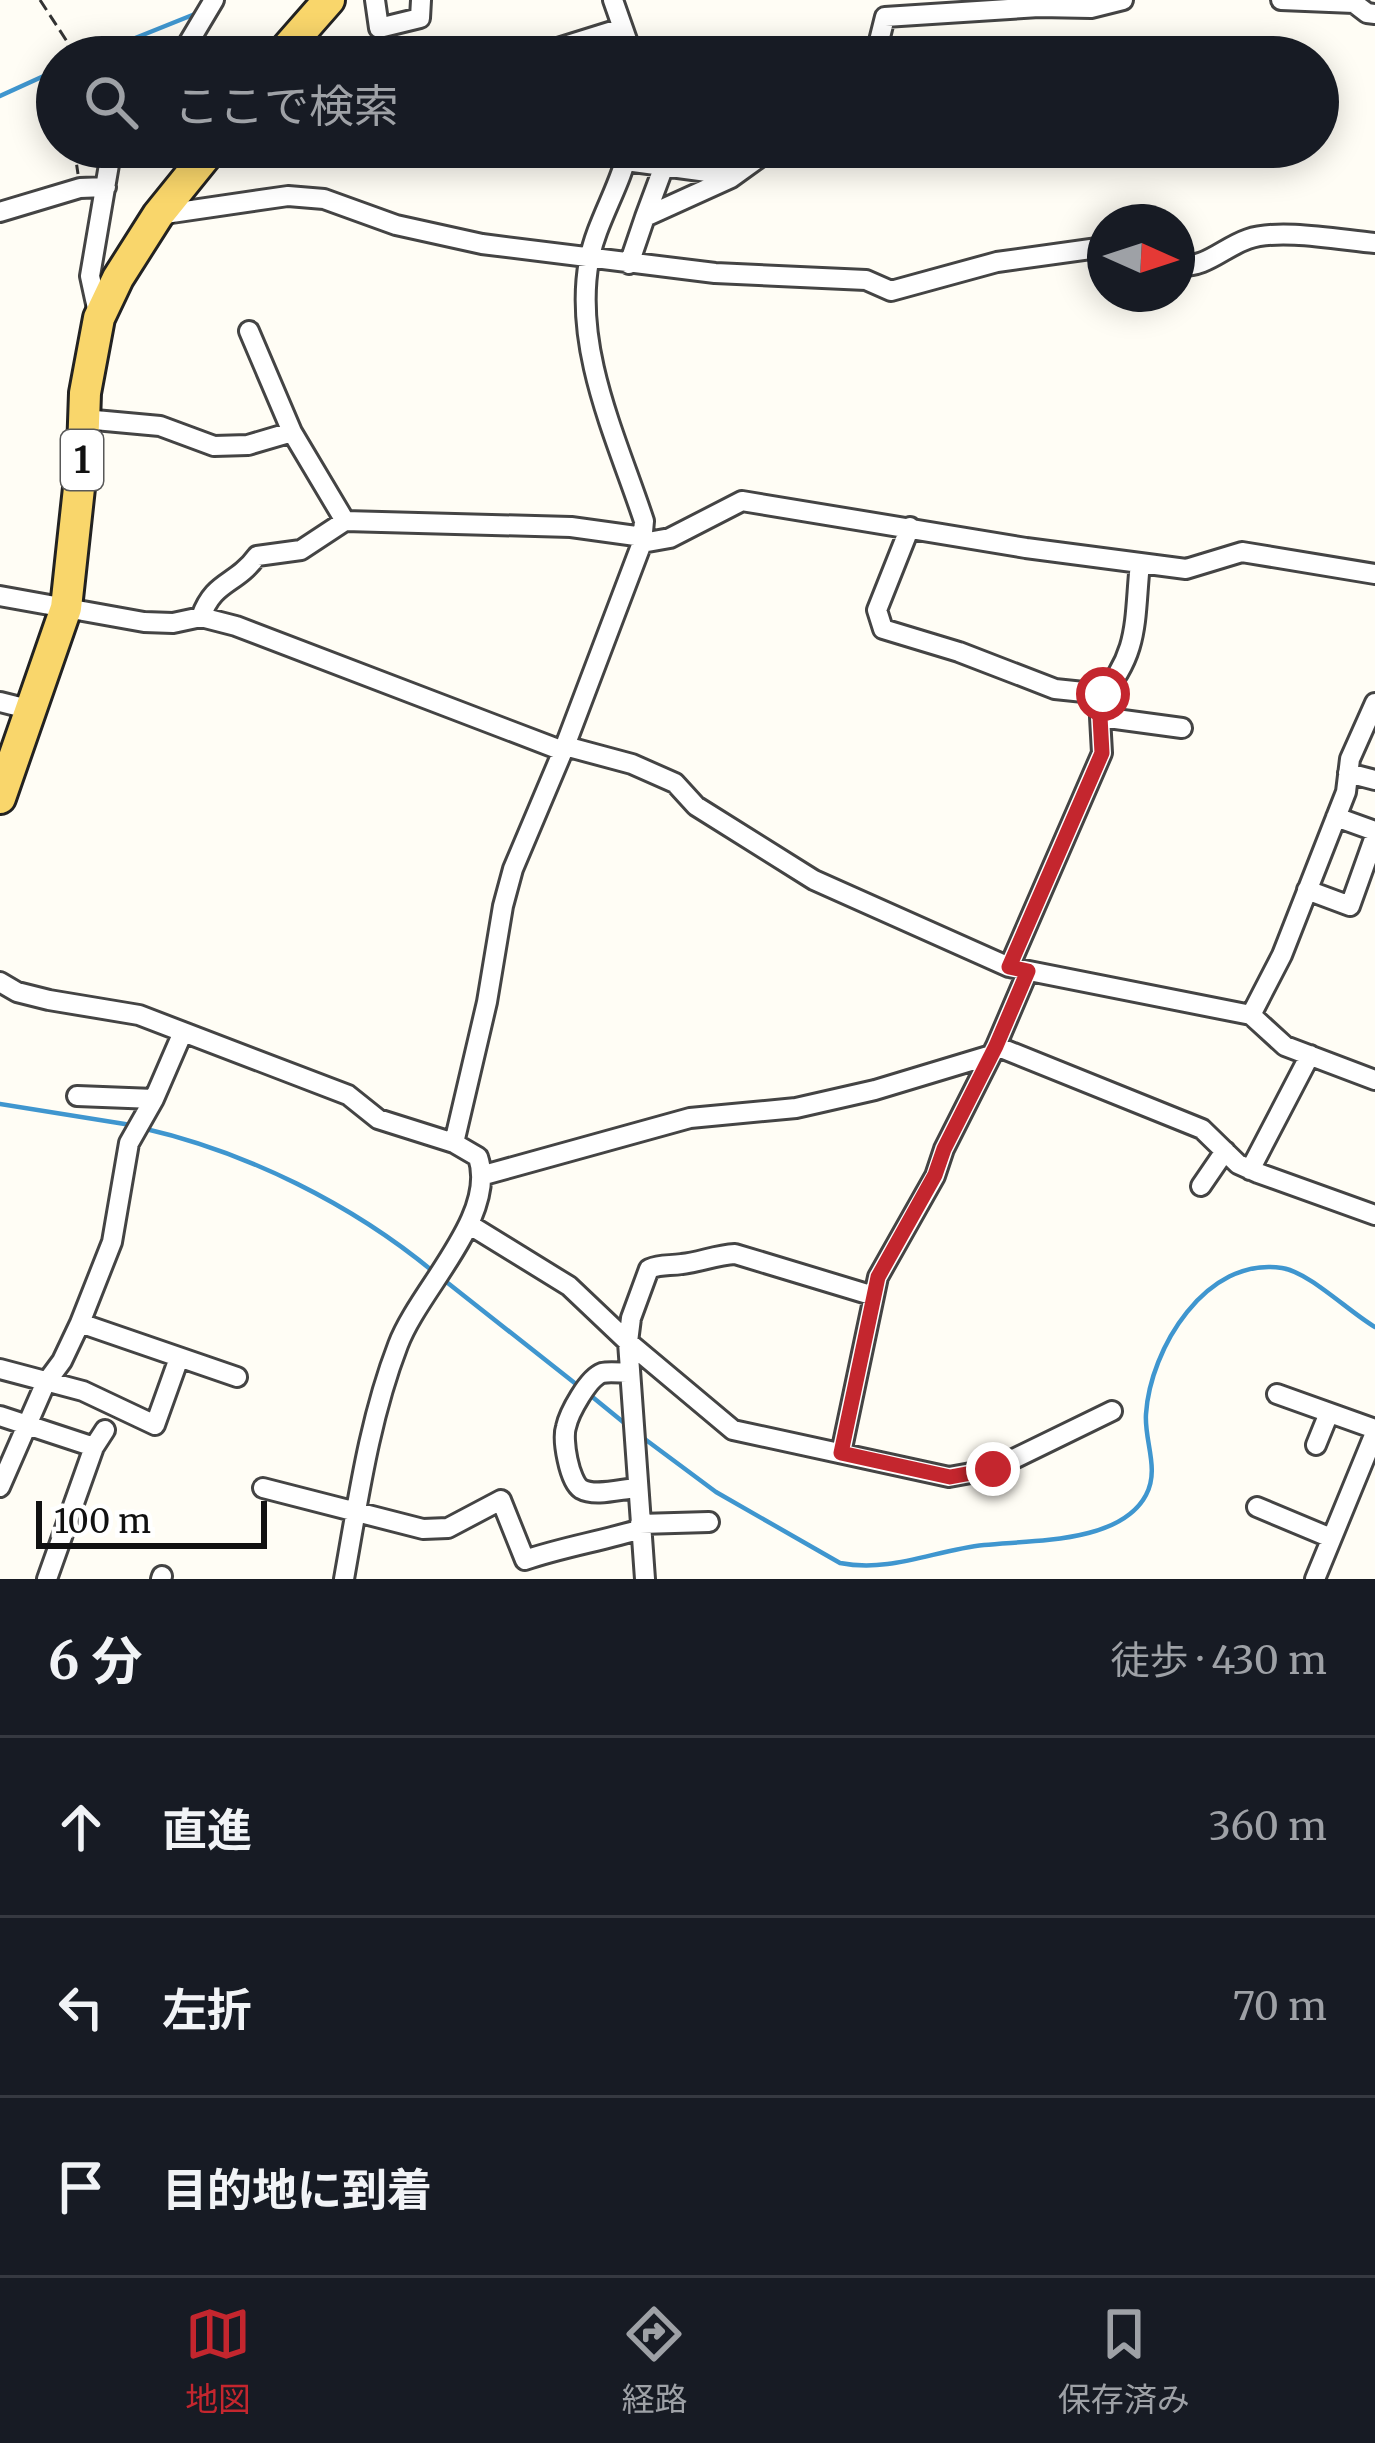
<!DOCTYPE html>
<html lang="ja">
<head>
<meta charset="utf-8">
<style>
  :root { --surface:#171b24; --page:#20242c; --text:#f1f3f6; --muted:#9ea1a6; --line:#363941; --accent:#c4262e }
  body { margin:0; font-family:Merriweather,"Noto Sans JP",serif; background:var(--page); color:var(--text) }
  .compass { position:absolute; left:1087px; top:204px; width:108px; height:108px; border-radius:50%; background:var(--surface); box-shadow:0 6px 30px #0003; rotate:93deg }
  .scale { position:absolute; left:36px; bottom:30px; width:231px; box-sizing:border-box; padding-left:12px; border:6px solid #111; border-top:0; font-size:33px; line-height:42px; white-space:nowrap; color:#111; -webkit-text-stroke:9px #fff; paint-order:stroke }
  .stop { position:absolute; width:36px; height:36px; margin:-27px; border:9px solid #c4262e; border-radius:50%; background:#fff }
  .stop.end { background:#c4262e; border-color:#fff; box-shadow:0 3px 12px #0008 }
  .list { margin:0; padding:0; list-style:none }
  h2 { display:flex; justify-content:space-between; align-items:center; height:156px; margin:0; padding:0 48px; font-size:51px }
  h2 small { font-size:39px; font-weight:400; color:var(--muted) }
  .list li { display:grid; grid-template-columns:78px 1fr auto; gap:36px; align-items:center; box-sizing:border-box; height:180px; padding:0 48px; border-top:3px solid var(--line) }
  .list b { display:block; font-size:45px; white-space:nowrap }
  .list em { font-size:39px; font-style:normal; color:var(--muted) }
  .icon { flex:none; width:66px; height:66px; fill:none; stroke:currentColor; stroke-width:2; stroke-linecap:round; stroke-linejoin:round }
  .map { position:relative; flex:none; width:1375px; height:1579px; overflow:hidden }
  .search { position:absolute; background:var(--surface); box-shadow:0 6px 30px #0003; left:36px; right:36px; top:36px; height:132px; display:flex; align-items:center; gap:30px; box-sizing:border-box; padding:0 42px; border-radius:66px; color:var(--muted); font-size:45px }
  .sheet { height:696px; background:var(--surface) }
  nav { display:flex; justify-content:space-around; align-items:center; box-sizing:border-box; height:168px; border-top:3px solid var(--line); background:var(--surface); font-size:33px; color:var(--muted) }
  nav a { display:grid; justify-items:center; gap:6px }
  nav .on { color:var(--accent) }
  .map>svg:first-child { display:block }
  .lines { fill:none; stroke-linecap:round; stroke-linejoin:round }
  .stream { stroke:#3f96cf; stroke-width:4.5 }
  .street-casing { stroke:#444; stroke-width:24 }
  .primary-casing { stroke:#222; stroke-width:36 }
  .path { stroke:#333; stroke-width:3; stroke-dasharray:12 6; stroke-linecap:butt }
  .street { stroke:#fff; stroke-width:18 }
  .primary { stroke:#f9d66b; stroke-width:30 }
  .route { stroke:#c4262e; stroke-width:15 }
  .labels { text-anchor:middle; stroke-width:12; stroke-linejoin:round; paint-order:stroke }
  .shield { fill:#fff; stroke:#585858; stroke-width:3 }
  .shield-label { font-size:36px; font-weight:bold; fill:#111 }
</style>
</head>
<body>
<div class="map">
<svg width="1375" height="1579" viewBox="0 0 1375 1579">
  <rect width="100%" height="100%" fill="#fffdf5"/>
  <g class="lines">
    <!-- stream -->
    <path class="stream" d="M 88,57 L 200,12
      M 0,96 L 57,70
      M 0,1104 L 131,1125
      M 142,1128 C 247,1152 352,1204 435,1273
      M 444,1280 L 581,1388
      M 590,1395 L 628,1426
      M 642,1437 L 716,1492 L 840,1563 C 891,1573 935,1550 984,1545 C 1030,1540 1120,1544 1146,1495 C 1160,1469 1144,1441 1146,1414 C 1150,1349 1206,1256 1282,1268 C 1309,1272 1349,1312 1375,1327"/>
    <defs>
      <path id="street" d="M 375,0 L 379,28 L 420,18 L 421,0
        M 613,0 L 633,57
        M 1281,0 L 1354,3 L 1367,13 L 1375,14
        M 180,57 L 214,0
        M 529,57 L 622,28
        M 875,57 L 885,17 L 1039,7 L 1091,8 L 1123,0
        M 626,161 L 715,173 L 731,178
        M 0,212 L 80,188 L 106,187
        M 158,215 L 288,196 L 324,199 L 396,225 L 482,244 L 715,273 L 866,280 L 891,291 L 997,262 L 1105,247
        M 645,217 L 664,166
        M 629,264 L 645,217 L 731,178 L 774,147
        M 1177,266 C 1207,268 1222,248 1248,239 C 1279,228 1341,240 1375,243
        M 98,313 L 90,276 L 112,147
        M 249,331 L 292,432 L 345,521
        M 84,419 L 160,426 L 214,446 L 248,445 L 292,432
        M 910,527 L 877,610 L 883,629 L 959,652 L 1055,689 L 1103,694
        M 642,543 L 670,538 L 742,501 L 1026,548 L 1186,569 L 1242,552 L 1375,574
        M 0,596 L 144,622 L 173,623 L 201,617 L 236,626 L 563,751
        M 201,617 C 214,580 235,586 257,556 L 301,550 L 345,521 L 571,527 L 643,537
        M 0,702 L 28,709
        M 1101,717 L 1182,728
        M 565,746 L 632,764 L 675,783 L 696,806 L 814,880 L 1009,967 L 1251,1015 L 1285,1046 L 1375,1080
        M 1348,773 L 1375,780
        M 1336,817 L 1375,831
        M 1307,890 L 1350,906 L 1375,836
        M 1009,967 L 1102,753 L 1099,699 C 1140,653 1134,621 1140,563
        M 0,982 L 17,992 L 49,1000 L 139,1015 L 348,1095 L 378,1119 L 454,1143
        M 1251,1015 L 1282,955 L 1346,792 L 1350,759 L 1375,703
        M 996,1046 L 1202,1129 L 1238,1164 L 1258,1173 L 1375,1215
        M 77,1096 L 154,1099 L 183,1032
        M 1250,1170 L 1310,1055
        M 484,1175 L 690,1118 L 796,1108 L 875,1090 L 991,1055
        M 1201,1186 L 1225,1151
        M 470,1225 L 569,1286 L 628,1342 L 645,1579
        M 874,1296 L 735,1254 C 716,1255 700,1262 682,1264 C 669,1266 661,1264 649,1269 L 631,1318 L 628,1342 L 733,1430 L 949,1477 L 993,1469 L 1112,1411
        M 80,1323 L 237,1377
        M 0,1369 L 83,1391 L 155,1425 L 179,1358
        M 630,1373 C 622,1373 610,1371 602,1373 C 588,1378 569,1413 566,1427 C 562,1439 569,1481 581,1489 C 595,1497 621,1489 637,1488
        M 1277,1394 L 1375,1429
        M 0,1416 L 94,1447
        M 1316,1445 L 1329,1413
        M 841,1453 L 878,1277 L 935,1176 L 944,1149 L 996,1046 L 1028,971
        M 0,1487 L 45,1384 L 62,1361 L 80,1323 L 112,1242 L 129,1143 L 154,1099
        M 263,1488 L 423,1529 L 448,1528 L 501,1500 L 525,1560 C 563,1547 602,1541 641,1529
        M 1257,1507 L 1331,1538
        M 640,1524 L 709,1522
        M 47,1579 L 94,1447 L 105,1430
        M 161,1579 L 162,1576
        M 344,1579 C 358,1501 369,1420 398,1345 C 419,1289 498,1216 478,1157 L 454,1143 L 487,1002 L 503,906 L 513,869 L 565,746 L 642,543 L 644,521 C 617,439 573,349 589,261 C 596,222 621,186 629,147
        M 1315,1579 L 1375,1433"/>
      <path id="primary" d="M 279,57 L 329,0
        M 0,798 L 66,608 L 83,451 L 85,393 L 99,318 L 118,278 L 158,215 L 213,147"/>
    </defs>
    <!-- street casing -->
    <use href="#street" class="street-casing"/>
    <!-- primary casing -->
    <use href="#primary" class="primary-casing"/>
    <!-- path -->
    <path class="path" d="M 40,0 L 68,43 L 68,57
      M 74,147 L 78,174"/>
    <!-- street -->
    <use href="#street" class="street"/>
    <!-- primary -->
    <use href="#primary" class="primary"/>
  </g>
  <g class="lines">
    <!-- route -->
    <path class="route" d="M 993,1469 L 950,1477 L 841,1453 L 878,1277 L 935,1175 L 944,1149 L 996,1046 L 1028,971 L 1009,967 L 1102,753 L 1099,699 L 1103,694"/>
  </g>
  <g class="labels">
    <!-- shield labels -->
    <rect class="shield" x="61" y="430" width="42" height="60" rx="9"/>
    <g class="shield-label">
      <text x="82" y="473">1</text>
    </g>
  </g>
</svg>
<svg class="compass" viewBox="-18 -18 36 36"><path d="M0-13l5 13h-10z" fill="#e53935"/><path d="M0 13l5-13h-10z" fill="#9ea1a6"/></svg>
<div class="scale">100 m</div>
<div class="stop" style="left:1103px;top:694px"></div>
<div class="stop end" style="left:993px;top:1469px"></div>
<div class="search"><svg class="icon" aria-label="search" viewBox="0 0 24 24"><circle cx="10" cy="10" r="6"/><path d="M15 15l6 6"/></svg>ここで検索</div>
</div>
<section class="sheet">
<h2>6 分<small>徒歩 · 430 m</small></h2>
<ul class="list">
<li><svg class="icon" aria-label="ahead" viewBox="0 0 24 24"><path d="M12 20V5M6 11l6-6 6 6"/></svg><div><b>直進</b></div><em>360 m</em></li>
<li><svg class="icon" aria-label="left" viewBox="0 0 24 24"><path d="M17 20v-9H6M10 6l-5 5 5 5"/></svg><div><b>左折</b></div><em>70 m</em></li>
<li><svg class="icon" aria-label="arrive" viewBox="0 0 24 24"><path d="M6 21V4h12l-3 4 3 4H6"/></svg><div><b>目的地に到着</b></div></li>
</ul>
</section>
<nav>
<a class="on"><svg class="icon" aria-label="map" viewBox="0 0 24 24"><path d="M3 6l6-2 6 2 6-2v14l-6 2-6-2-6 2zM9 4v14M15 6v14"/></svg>地図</a>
<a><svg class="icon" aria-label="directions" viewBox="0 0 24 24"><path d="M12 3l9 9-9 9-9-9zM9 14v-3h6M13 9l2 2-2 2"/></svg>経路</a>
<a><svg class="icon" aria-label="saved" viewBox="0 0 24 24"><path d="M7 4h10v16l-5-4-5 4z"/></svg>保存済み</a>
</nav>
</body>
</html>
